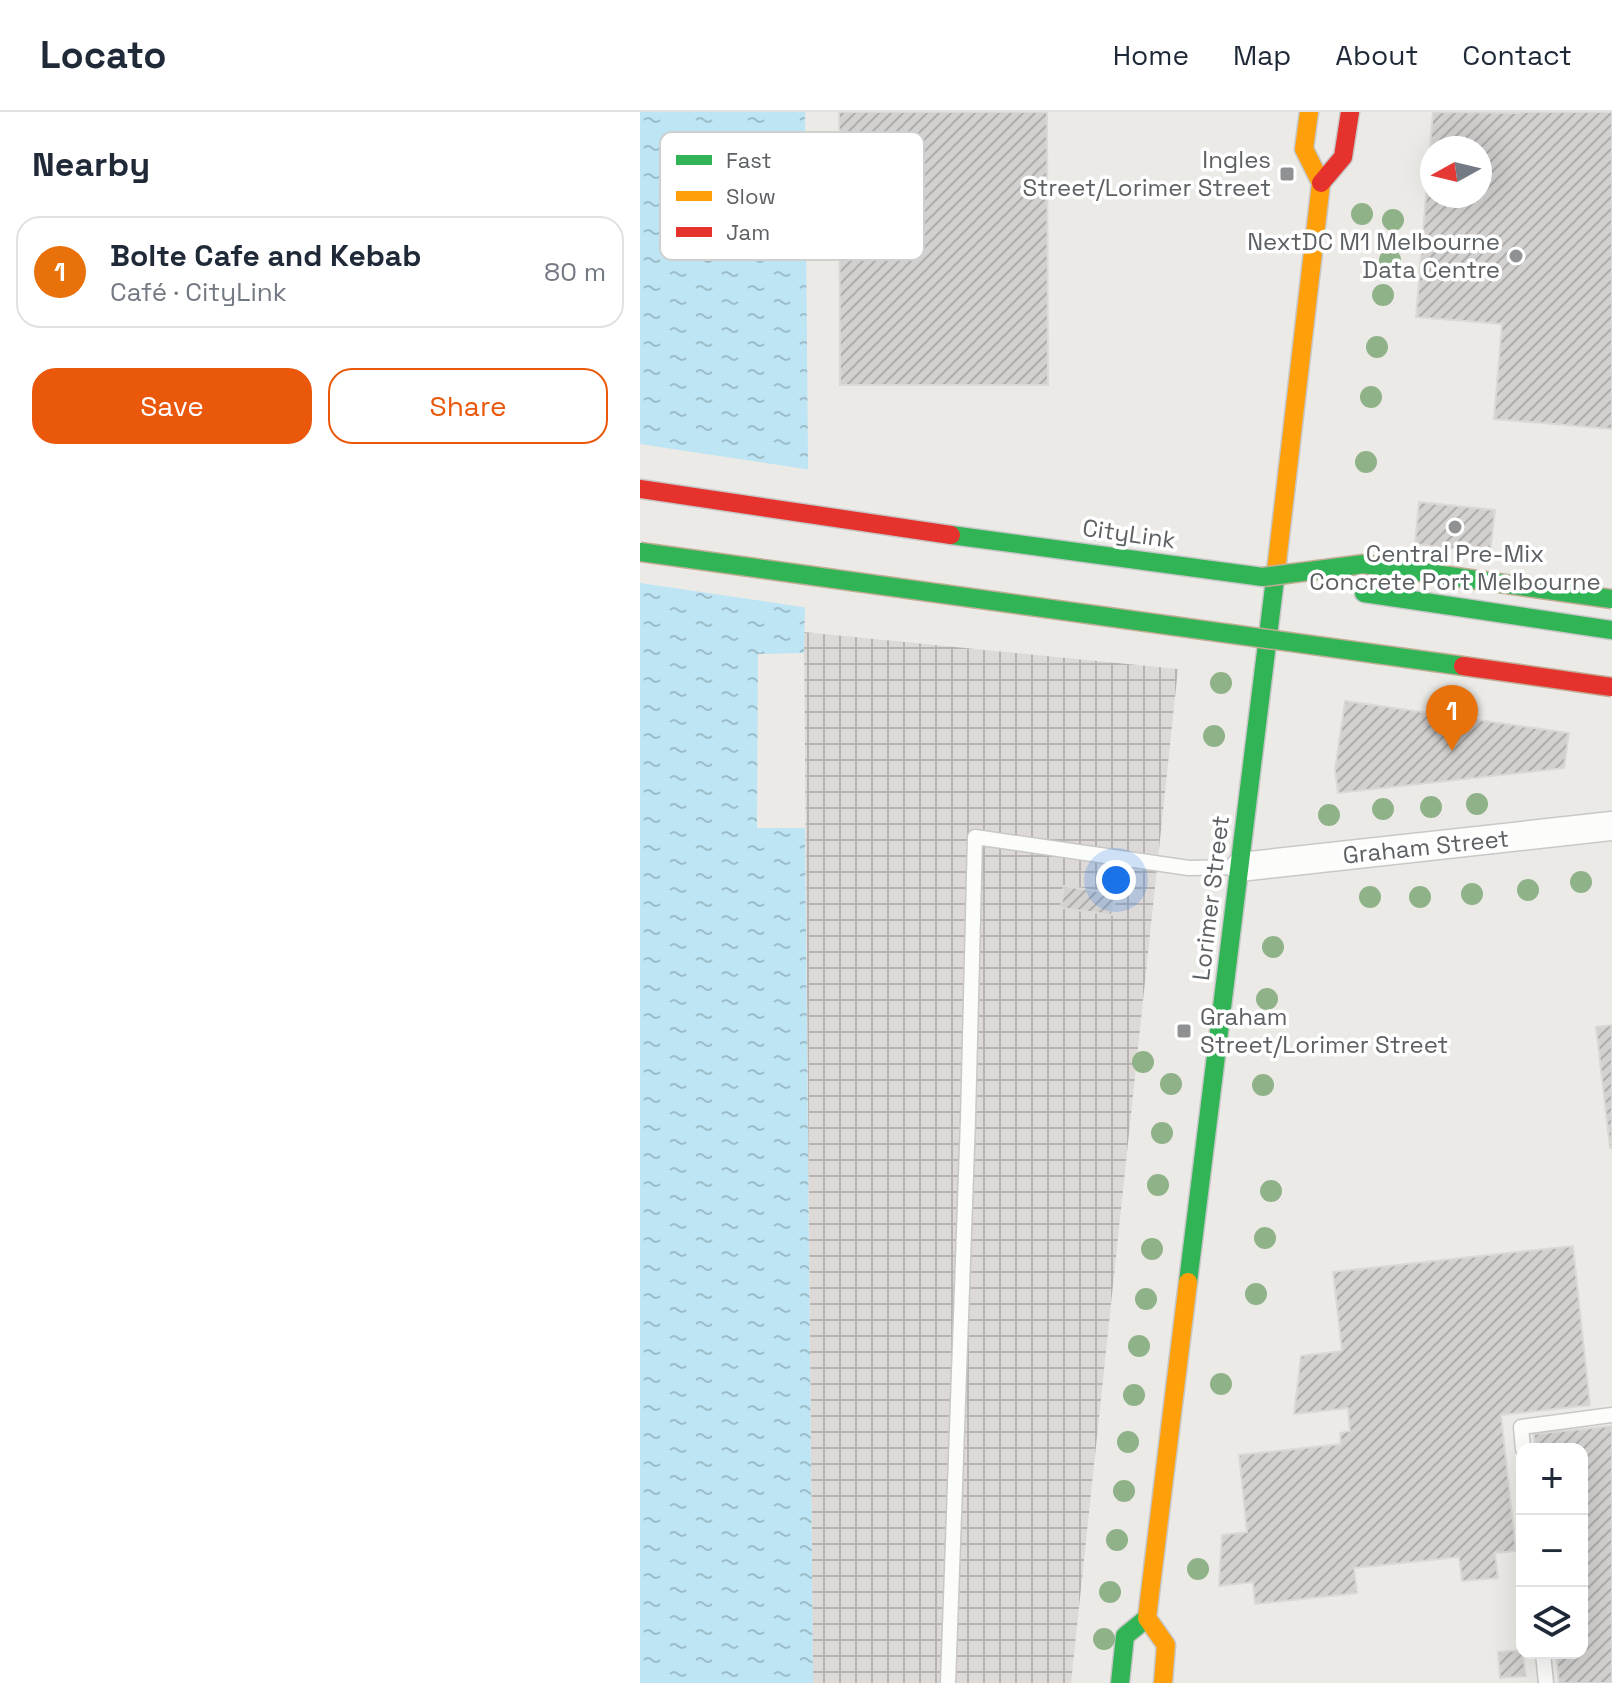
<!DOCTYPE html>
<html lang="en">
<head>
<meta charset="utf-8">
<style>
  :root { --surface:#fff; --page:#f2f2f3; --text:#1f2937; --muted:#747a83; --line:#e0e1e3; --accent:#ea580c }
  body { margin:0; font-family:"Space Grotesk",sans-serif; background:var(--page); color:var(--text) }
  .controls { position:absolute; right:24px; bottom:24px; display:grid; overflow:hidden; border-radius:16px; box-shadow:0 8px 32px #0002 }
  .controls button { width:72px; height:72px; display:grid; place-items:center; padding:0; border:0; border-bottom:2px solid var(--line); background:var(--surface); color:var(--text); font:40px sans-serif }
  .compass { position:absolute; left:780px; top:24px; width:72px; height:72px; border-radius:50%; background:var(--surface); box-shadow:0 8px 32px #0002; rotate:262deg }
  .you { position:absolute; left:476px; top:768px; width:28px; height:28px; margin:-20px; border:6px solid #fff; border-radius:50%; background:#1a73e8; box-shadow:0 0 0 12px #1a73e833 }
  .badge { display:grid; place-items:center; width:52px; height:52px; border-radius:50%; background:var(--accent); color:#fff; font-size:26px; font-weight:700 }
  .pin { position:absolute; translate:-50% -66px; filter:drop-shadow(0 2px 4px #0008) }
  .pin::after { content:''; position:absolute; top:42px; width:28px; height:24px; background:inherit; clip-path:polygon(0 0,100% 0,50% 100%) }
  .list { margin:0; padding:0; list-style:none }
  h2 { display:flex; justify-content:space-between; align-items:center; height:104px; margin:0; padding:0 32px; font-size:34px }
  h2 small { font-size:26px; font-weight:400; color:var(--muted) }
  .list li { display:grid; grid-template-columns:52px 1fr auto; gap:24px; align-items:center; box-sizing:border-box; height:112px; margin:0 16px 16px; padding:0 16px; border:2px solid var(--line); border-radius:24px }
  .list b { display:block; font-size:30px; white-space:nowrap }
  .list p { margin:0; font-size:26px; white-space:nowrap; color:var(--muted) }
  .list em { font-size:26px; font-style:normal; color:var(--muted) }
  .actions { display:flex; gap:16px; padding:24px 32px }
  .actions a { flex:1; padding:18px 0; border:2px solid var(--accent); border-radius:24px; text-align:center; font-size:28px; color:var(--accent) }
  .actions .main { background:var(--accent); color:#fff }
  .icon { flex:none; width:44px; height:44px; fill:none; stroke:currentColor; stroke-width:2; stroke-linecap:round; stroke-linejoin:round }
  .map { position:relative; flex:none; width:972px; height:1571px; overflow:hidden }
  header { display:flex; align-items:center; gap:48px; box-sizing:border-box; height:112px; padding:0 40px; background:var(--surface); border-bottom:2px solid var(--line) }
  header strong { font-size:38px }
  nav { display:flex; gap:44px; margin-inline-start:auto; font-size:28px }
  main { display:flex }
  aside { flex:1; background:var(--surface) }
  .map>svg:first-child { display:block }
  .industrial { fill:url(#industrial-grid) }
  .water { fill:url(#water-ripples) }
  .pier { fill:#eceae7 }
  .building { fill:url(#building-hatch); stroke:#dbd9d6; stroke-width:2; fill-rule:evenodd }
  .lines { fill:none; stroke-linecap:round; stroke-linejoin:round }
  .lane-casing { stroke:#c8c8c7; stroke-width:17 }
  .street-casing { stroke:#c8c8c7; stroke-width:31 }
  .fast-casing { stroke:#c6c7c6; stroke-width:21 }
  .slow-casing { stroke:#c6c7c6; stroke-width:21 }
  .jam-casing { stroke:#c6c7c6; stroke-width:21 }
  .lane { stroke:#fcfcfb; stroke-width:14 }
  .street { stroke:#fcfcfb; stroke-width:28 }
  .fast { stroke:#30b455; stroke-width:18 }
  .slow { stroke:#ff9f0a; stroke-width:18 }
  .jam { stroke:#e5322d; stroke-width:18 }
  .fast-bridge-casing { stroke:#c1ad96; stroke-width:21; stroke-linecap:butt }
  .jam-bridge-casing { stroke:#c1ad96; stroke-width:21; stroke-linecap:butt }
  .fast-bridge { stroke:#30b455; stroke-width:18 }
  .jam-bridge { stroke:#e5322d; stroke-width:18 }
  .tree { fill:#90b288 }
  .poi-dot { fill:#8f9192; stroke:#fff; stroke-width:3 }
  .labels { text-anchor:middle; stroke-width:7; stroke-linejoin:round; paint-order:stroke }
  .poi-label { font-size:24px; fill:#5d6164; stroke:#fff; text-anchor:end }
  .street-label { font-size:24px; fill:#5d6164; stroke:#fff }
  .key { fill:#fff; stroke:#ced0d0; stroke-width:2 }
  .key-label { font-size:22px; fill:#5d6164 }
</style>
</head>
<body>
<header>
<strong>Locato</strong>
<nav><a>Home</a><a>Map</a><a>About</a><a>Contact</a></nav>
</header>
<main>
<aside>
<h2>Nearby<small></small></h2>
<ul class="list">
<li><span class="badge" style="background:#e8710a">1</span><div><b>Bolte Cafe and Kebab</b><p>Café · CityLink</p></div><em>80 m</em></li>
</ul>
<div class="actions"><a class="main">Save</a><a>Share</a></div>
</aside>
<div class="map">
<svg width="972" height="1571" viewBox="0 0 972 1571">
  <defs>
    <pattern id="industrial-grid" width="8" height="8" patternUnits="userSpaceOnUse" patternTransform="scale(2)"><rect width="8" height="8" fill="#dcd9d7"/><path d="M0 4h8M4 0v8" fill="none" stroke="#b6b3b2"/></pattern>
    <pattern id="water-ripples" width="26" height="14" patternUnits="userSpaceOnUse" patternTransform="scale(2)"><rect width="26" height="14" fill="#bde5f4"/><path d="M2 4q2-2 4 0t4 0M15 11q2-2 4 0t4 0" fill="none" stroke="#9dbdc9"/></pattern>
    <pattern id="building-hatch" width="6" height="6" patternUnits="userSpaceOnUse" patternTransform="scale(2)"><rect width="6" height="6" fill="#d3d1d0"/><path d="M-1 1l2-2M0 6l6-6M5 7l2-2" fill="none" stroke="#aeadac"/></pattern>
  </defs>
  <rect width="100%" height="100%" fill="#eceae7"/>
  <!-- industrial -->
  <path class="industrial" d="M 164,520 L 538,557 L 431,1571 L 173,1571 Z"/>
  <!-- water -->
  <path class="water" d="M 0,0 L 165,0 L 168,353 L 164,541 L 118,542 L 117,716 L 165,716 L 173,1571 L 0,1571 Z"/>
  <!-- pier -->
  <path class="pier" d="M 0,332 L 172,358 L 169,496 L 0,471 Z"/>
  <!-- building -->
  <path class="building" d="M 199,0 L 407,0 L 408,273 L 200,273 Z
    M 793,0 L 880,1 L 880,0 L 972,0 L 972,317 L 854,307 L 862,212 L 776,205 ZM 792,36 L 840,36 L 840,84 L 792,84 Z
    M 779,390 L 855,398 L 850,441 L 775,432 Z
    M 705,589 L 929,621 L 924,656 L 698,681 L 695,658 Z
    M 424,774 L 476,782 L 472,803 L 421,796 Z
    M 972,913 L 972,1036 L 970,1036 L 956,915 Z
    M 933,1134 L 950,1293 L 861,1303 L 876,1439 L 855,1441 L 858,1466 L 822,1469 L 819,1445 L 714,1456 L 717,1481 L 615,1492 L 613,1470 L 579,1474 L 582,1423 L 607,1420 L 599,1343 L 701,1332 L 700,1321 L 710,1319 L 708,1296 L 654,1302 L 661,1244 L 702,1239 L 693,1160 Z
    M 972,1314 L 972,1571 L 919,1571 L 916,1541 L 942,1541 L 942,1337 L 895,1337 L 894,1322 Z
    M 882,1538 L 886,1564 L 860,1566 L 858,1540 Z"/>
  <g class="lines">
    <defs>
      <path id="lane" d="M 883,1337 L 881,1315 L 972,1303
        M 903,1541 L 906,1571
        M 308,1571 L 328,1007 L 335,725 L 549,756 L 597,755"/>
      <path id="street" d="M 600,755 L 972,714"/>
      <path id="fast" d="M 311,423 L 623,465
        M 724,481 L 972,518
        M 548,1170 L 636,459
        M 480,1571 L 485,1524 L 507,1506"/>
      <path id="slow" d="M 636,459 L 681,71 L 664,37 L 669,0
        M 523,1571 L 526,1533 L 507,1506 L 548,1170"/>
      <path id="jam" d="M 681,71 L 703,45 L 710,0
        M 0,377 L 311,423"/>
    </defs>
    <!-- lane casing -->
    <use href="#lane" class="lane-casing"/>
    <!-- street casing -->
    <use href="#street" class="street-casing"/>
    <!-- fast casing -->
    <use href="#fast" class="fast-casing"/>
    <!-- slow casing -->
    <use href="#slow" class="slow-casing"/>
    <!-- jam casing -->
    <use href="#jam" class="jam-casing"/>
    <!-- lane -->
    <use href="#lane" class="lane"/>
    <!-- street -->
    <use href="#street" class="street"/>
    <!-- fast -->
    <use href="#fast" class="fast"/>
    <!-- slow -->
    <use href="#slow" class="slow"/>
    <!-- jam -->
    <use href="#jam" class="jam"/>
    <defs>
      <path id="fast-bridge" d="M 0,440 L 823,554
        M 623,465 L 724,452 L 972,487"/>
      <path id="jam-bridge" d="M 823,554 L 972,575"/>
    </defs>
    <!-- fast-bridge casing -->
    <use href="#fast-bridge" class="fast-bridge-casing"/>
    <!-- jam-bridge casing -->
    <use href="#jam-bridge" class="jam-bridge-casing"/>
    <!-- fast-bridge -->
    <use href="#fast-bridge" class="fast-bridge"/>
    <!-- jam-bridge -->
    <use href="#jam-bridge" class="jam-bridge"/>
  </g>
  <!-- trees -->
  <g class="tree">
    <circle cx="722" cy="102" r="11"/>
    <circle cx="753" cy="108" r="11"/>
    <circle cx="750" cy="148" r="11"/>
    <circle cx="743" cy="183" r="11"/>
    <circle cx="737" cy="235" r="11"/>
    <circle cx="731" cy="285" r="11"/>
    <circle cx="726" cy="350" r="11"/>
    <circle cx="581" cy="571" r="11"/>
    <circle cx="574" cy="624" r="11"/>
    <circle cx="837" cy="692" r="11"/>
    <circle cx="791" cy="695" r="11"/>
    <circle cx="743" cy="697" r="11"/>
    <circle cx="689" cy="703" r="11"/>
    <circle cx="941" cy="770" r="11"/>
    <circle cx="888" cy="778" r="11"/>
    <circle cx="832" cy="782" r="11"/>
    <circle cx="730" cy="785" r="11"/>
    <circle cx="780" cy="785" r="11"/>
    <circle cx="633" cy="835" r="11"/>
    <circle cx="627" cy="887" r="11"/>
    <circle cx="503" cy="950" r="11"/>
    <circle cx="531" cy="972" r="11"/>
    <circle cx="623" cy="973" r="11"/>
    <circle cx="522" cy="1021" r="11"/>
    <circle cx="518" cy="1073" r="11"/>
    <circle cx="631" cy="1079" r="11"/>
    <circle cx="625" cy="1126" r="11"/>
    <circle cx="512" cy="1137" r="11"/>
    <circle cx="616" cy="1182" r="11"/>
    <circle cx="506" cy="1187" r="11"/>
    <circle cx="499" cy="1234" r="11"/>
    <circle cx="581" cy="1272" r="11"/>
    <circle cx="494" cy="1283" r="11"/>
    <circle cx="488" cy="1330" r="11"/>
    <circle cx="484" cy="1379" r="11"/>
    <circle cx="477" cy="1428" r="11"/>
    <circle cx="558" cy="1457" r="11"/>
    <circle cx="470" cy="1480" r="11"/>
    <circle cx="464" cy="1527" r="11"/>
  </g>
  <!-- markers -->
  <g class="poi-dot">
    <rect x="639" y="54" width="16" height="16" rx="4"/>
    <circle cx="876" cy="144" r="8"/>
    <circle cx="815" cy="415" r="8"/>
    <rect x="536" y="911" width="16" height="16" rx="4"/>
  </g>
  <g class="labels">
    <!-- poi labels -->
    <g class="poi-label">
      <text x="631" y="56">Ingles<tspan x="631" dy="28">Street/Lorimer Street</tspan></text>
      <text x="860" y="138">NextDC M1 Melbourne<tspan x="860" dy="28">Data Centre</tspan></text>
      <text x="815" y="450" text-anchor="middle">Central Pre-Mix<tspan x="815" dy="28">Concrete Port Melbourne</tspan></text>
      <text x="560" y="913" text-anchor="start">Graham<tspan x="560" dy="28">Street/Lorimer Street</tspan></text>
    </g>
    <!-- street labels -->
    <g class="street-label">
      <text transform="translate(489 422) rotate(8)" y="8">CityLink</text>
      <text transform="translate(786 735) rotate(-6)" y="8">Graham Street</text>
      <text transform="translate(571 786) rotate(-83)" y="8">Lorimer Street</text>
    </g>
  </g>
  <!-- legend -->
  <rect x="20" y="20" width="264" height="128" rx="12" class="key"/>
  <rect x="36" y="43" width="36" height="10" fill="#30b455"/>
  <rect x="36" y="79" width="36" height="10" fill="#ff9f0a"/>
  <rect x="36" y="115" width="36" height="10" fill="#e5322d"/>
  <g class="key-label">
    <text x="86" y="56">Fast</text>
    <text x="86" y="92">Slow</text>
    <text x="86" y="128">Jam</text>
  </g>
</svg>
<div class="controls">
<button>+</button>
<button>−</button>
<button><svg class="icon" aria-label="layers" viewBox="0 0 24 24"><path d="M12 4l9 5-9 5-9-5zM3 14l9 5 9-5"/></svg></button>
</div>
<svg class="compass" viewBox="-18 -18 36 36"><path d="M0-13l5 13h-10z" fill="#e53935"/><path d="M0 13l5-13h-10z" fill="#747a83"/></svg>
<div class="you"></div>
<div class="pin badge" style="left:812px;top:639px;background:#e8710a">1</div>
</div>
</main>
</body>
</html>
